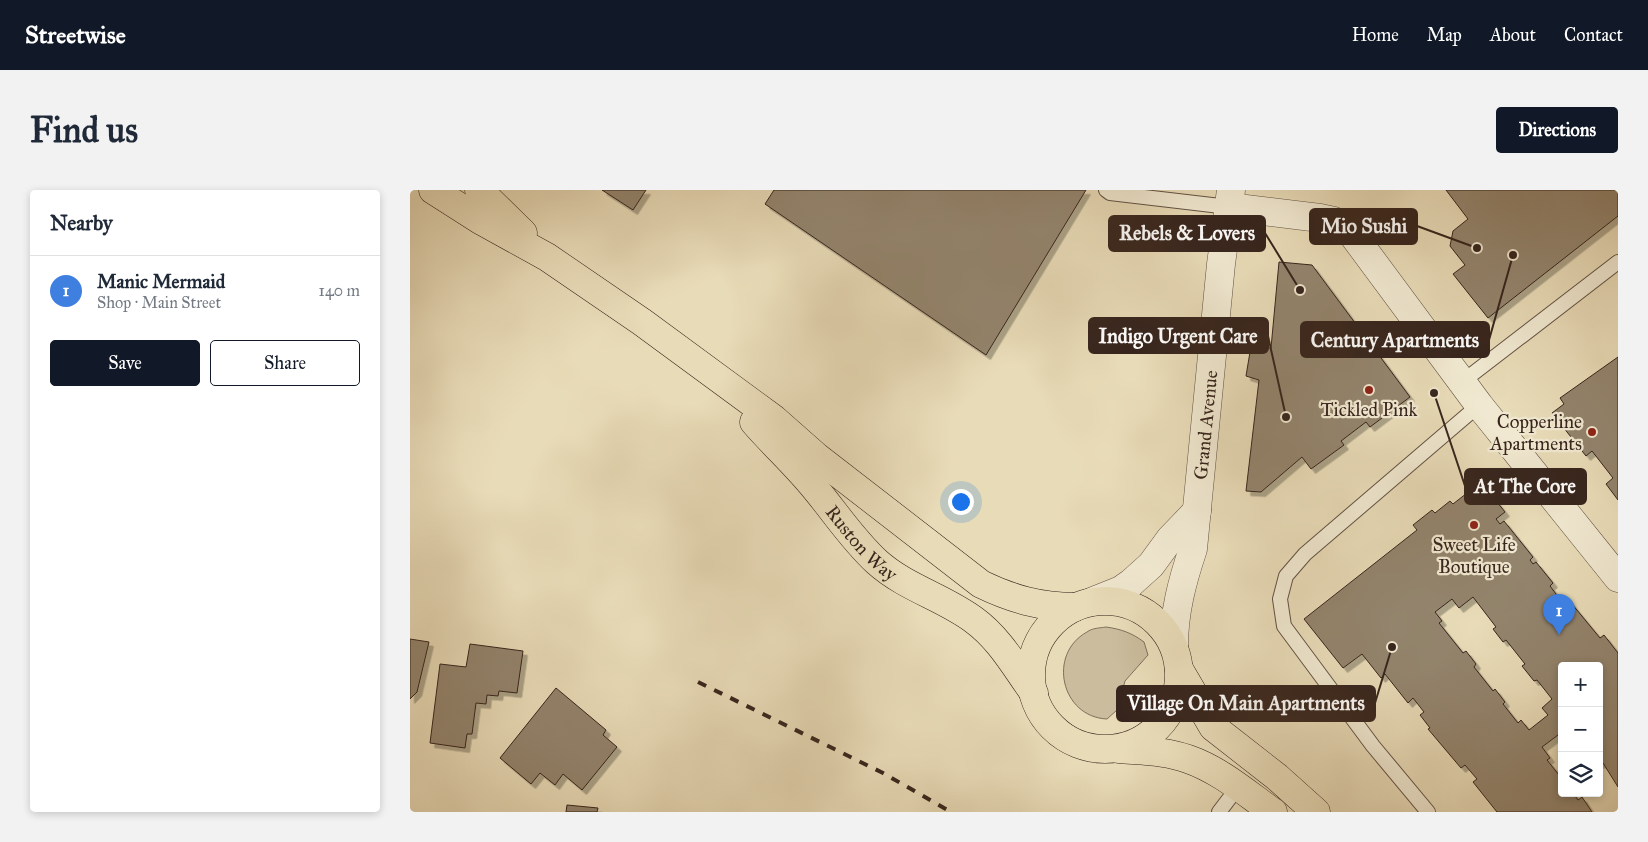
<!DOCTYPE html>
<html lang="en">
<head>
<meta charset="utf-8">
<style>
  :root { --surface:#fff; --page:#f2f2f3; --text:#1f2937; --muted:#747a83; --line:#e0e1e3; --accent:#111827 }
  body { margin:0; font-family:"IM FELL Great Primer",serif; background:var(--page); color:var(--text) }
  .controls { position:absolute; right:15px; bottom:15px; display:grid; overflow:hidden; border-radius:5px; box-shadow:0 2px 8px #0003 }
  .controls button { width:45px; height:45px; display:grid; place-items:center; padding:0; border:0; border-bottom:1px solid var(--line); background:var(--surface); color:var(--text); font:25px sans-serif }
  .you { position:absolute; left:550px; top:311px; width:18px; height:18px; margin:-12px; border:4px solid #fff; border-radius:50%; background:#1a73e8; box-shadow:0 0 0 8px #1a73e833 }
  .badge { display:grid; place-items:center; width:32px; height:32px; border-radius:50%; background:var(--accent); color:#fff; font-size:16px; font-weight:700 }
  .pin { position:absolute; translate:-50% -41px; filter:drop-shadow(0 1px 2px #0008) }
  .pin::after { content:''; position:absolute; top:26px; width:18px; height:15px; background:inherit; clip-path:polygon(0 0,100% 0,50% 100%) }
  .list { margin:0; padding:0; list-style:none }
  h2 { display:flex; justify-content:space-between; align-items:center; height:65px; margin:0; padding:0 20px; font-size:21px }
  h2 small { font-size:16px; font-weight:400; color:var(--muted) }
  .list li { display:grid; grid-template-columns:32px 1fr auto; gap:15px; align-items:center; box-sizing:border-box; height:70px; padding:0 20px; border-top:1px solid var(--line) }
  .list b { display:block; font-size:19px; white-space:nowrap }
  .list p { margin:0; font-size:16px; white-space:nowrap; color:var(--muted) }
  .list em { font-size:16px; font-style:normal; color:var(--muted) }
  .actions { display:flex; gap:10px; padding:15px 20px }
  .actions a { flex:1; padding:11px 0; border:1px solid var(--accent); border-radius:5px; text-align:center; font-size:18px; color:var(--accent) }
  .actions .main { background:var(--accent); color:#fff }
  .icon { flex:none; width:28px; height:28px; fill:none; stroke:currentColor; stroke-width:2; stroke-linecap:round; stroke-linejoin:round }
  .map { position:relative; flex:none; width:1208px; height:622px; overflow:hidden; border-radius:5px }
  header { display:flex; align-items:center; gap:30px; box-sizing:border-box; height:70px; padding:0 25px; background:var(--accent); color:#fff }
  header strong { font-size:24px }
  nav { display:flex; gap:28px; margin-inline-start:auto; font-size:18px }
  .intro { display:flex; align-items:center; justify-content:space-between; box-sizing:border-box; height:120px; padding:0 30px }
  h1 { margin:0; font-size:35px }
  .button { padding:12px 22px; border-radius:5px; background:var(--accent); color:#fff; font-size:18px; font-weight:700 }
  main { display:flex; gap:30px; padding:0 30px }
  aside { flex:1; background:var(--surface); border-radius:5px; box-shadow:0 2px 8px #0003 }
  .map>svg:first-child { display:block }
  .green { fill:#cabc9d; stroke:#80705d }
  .building { fill:#93846d; stroke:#37251d; fill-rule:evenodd; filter:url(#shadow) }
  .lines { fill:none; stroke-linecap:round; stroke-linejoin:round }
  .service-casing { stroke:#635244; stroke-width:16 }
  .minor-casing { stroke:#635244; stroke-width:29 }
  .primary-casing { stroke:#37251d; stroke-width:29 }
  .service { stroke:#f0e8d0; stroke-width:14 }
  .minor { stroke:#f0e8d0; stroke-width:28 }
  .primary { stroke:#e8dbb7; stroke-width:28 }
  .rail { stroke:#37251d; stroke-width:4; stroke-dasharray:9 9; stroke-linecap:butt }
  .poi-dot { fill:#8f2418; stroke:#f0e8d0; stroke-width:2 }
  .labels { text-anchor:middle; stroke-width:4.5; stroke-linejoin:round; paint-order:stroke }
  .poi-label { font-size:19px; fill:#37251d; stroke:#f0e8d0 }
  .street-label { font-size:19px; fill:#37251d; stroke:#f0e8d0 }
  .leader { fill:none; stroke:#37251d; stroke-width:2 }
  .callout-dot { fill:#37251d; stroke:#f0e8d0; stroke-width:2 }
  .callout { fill:#37251d; stroke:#37251d; stroke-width:2 }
  .callout-label { font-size:20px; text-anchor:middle; font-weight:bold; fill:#fff }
</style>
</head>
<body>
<header>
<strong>Streetwise</strong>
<nav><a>Home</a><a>Map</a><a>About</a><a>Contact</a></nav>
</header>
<div class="intro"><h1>Find us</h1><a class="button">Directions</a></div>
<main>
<aside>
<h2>Nearby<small></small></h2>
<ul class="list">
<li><span class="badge" style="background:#3f7fe0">1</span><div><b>Manic Mermaid</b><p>Shop · Main Street</p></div><em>140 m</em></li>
</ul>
<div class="actions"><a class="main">Save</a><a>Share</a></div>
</aside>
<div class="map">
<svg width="1208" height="622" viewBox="0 0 1208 622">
  <defs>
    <filter id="shadow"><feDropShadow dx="4.5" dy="4.5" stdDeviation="0" flood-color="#0004"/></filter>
  </defs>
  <rect width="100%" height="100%" fill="#e8dbb7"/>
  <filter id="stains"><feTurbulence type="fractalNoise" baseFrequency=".004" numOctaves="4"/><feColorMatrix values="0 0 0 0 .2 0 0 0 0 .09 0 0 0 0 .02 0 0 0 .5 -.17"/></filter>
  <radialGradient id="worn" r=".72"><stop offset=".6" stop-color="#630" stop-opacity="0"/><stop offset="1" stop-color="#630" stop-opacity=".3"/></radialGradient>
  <!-- green -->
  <path class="green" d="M 696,437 C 711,439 722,443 734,452 L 738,465 L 715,491 L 707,520 L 697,529 C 651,527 637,464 677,442 C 682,438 690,438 696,437 Z"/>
  <!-- building -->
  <path class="building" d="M 192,0 L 236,0 L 223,20 Z
    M 364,0 L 676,0 L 576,165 L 355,14 Z
    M 1036,0 L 1208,0 L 1208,26 L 1078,128 L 1043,84 L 1055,75 L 1040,56 L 1043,41 L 1058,29 Z
    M 869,72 L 902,75 L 1000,207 L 960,237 L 956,232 L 931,251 L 934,255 L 901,279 L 892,267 L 851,302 L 836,301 L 849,190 L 836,186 L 841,156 L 861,158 Z
    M 1208,167 L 1208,310 L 1196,294 L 1203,288 L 1182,261 L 1176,266 L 1142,223 L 1154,214 L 1150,208 Z
    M 1071,292 L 1095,322 L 1086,329 L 1090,334 L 1094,331 L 1123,367 L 1120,370 L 1123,374 L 1126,372 L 1143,393 L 1140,396 L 1152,412 L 1157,408 L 1190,448 L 1194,445 L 1208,463 L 1208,597 L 1193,573 L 1189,574 L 1189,476 L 1152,476 L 1152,542 L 1132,557 L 1140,568 L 1137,570 L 1149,585 L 1152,583 L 1152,603 L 1163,603 L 1168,610 L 1172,607 L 1182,622 L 1087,622 L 1063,592 L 1067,589 L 1055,575 L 1051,578 L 1018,539 L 1020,538 L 1010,525 L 1014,522 L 1003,508 L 998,513 L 975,484 L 971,488 L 952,464 L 933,478 L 894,429 L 1007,340 L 1003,335 L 1022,320 L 1025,323 L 1040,311 L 1043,314 ZM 1063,407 L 1086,437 L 1083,439 L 1093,452 L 1096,450 L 1115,474 L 1112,476 L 1124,491 L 1127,490 L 1142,509 L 1132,518 L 1138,525 L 1119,540 L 1111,530 L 1108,533 L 1093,514 L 1095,512 L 1085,499 L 1083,501 L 1064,477 L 1066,474 L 1056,461 L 1053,463 L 1029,433 L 1032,431 L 1025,422 L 1042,409 L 1049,418 Z
    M 0,449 L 19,452 L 7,502 L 0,509 Z
    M 60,454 L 113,461 L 107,503 L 89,501 L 88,506 L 77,505 L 76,514 L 66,513 L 62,544 L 57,544 L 55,558 L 20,553 L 30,474 L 56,477 Z
    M 146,498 L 196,540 L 193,545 L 207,557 L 172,600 L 153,584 L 145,595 L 130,583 L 121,594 L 90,568 Z
    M 157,615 L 188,618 L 187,622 L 156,622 Z"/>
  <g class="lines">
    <defs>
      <path id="service" d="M 696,0 L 700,3 L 819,17
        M 1052,192 L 1208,72
        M 809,622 L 828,597
        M 1018,622 L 963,556 L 874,436 L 870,409 L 876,386 L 895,364 L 1069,215"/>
      <g id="minor">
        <path d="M 819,17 L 910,28 L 924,31 L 940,41 L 1069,215 L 1208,388"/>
        <path d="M 681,412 L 711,400 L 721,393 L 741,375 L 760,349 L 787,321"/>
        <path id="s1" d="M 764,456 C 764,422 772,392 783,359 L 811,74 L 821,0"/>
      </g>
      <g id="primary">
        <path d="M 23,0 L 70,30 L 137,67 L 232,132 L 364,229 L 407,267 L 571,394 C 602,409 630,417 665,417"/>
        <path d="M 69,0 L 113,43"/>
        <path id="s2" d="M 344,232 C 363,254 385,274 403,296 C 425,322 442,349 467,372 C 496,398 533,407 564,430 C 590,449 605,477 624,503"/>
        <circle cx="695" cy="485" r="74"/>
        <path d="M 769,479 L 803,537 L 867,587 L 906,622"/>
        <path d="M 709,559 C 732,561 756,561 778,569 C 810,580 836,603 863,622"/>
      </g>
    </defs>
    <!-- service casing -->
    <use href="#service" class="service-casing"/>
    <!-- minor casing -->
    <use href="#minor" class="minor-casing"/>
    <!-- primary casing -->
    <use href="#primary" class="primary-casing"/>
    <!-- service -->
    <use href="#service" class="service"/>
    <!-- minor -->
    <use href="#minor" class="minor"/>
    <!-- primary -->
    <use href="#primary" class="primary"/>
    <!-- rail -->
    <path class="rail" d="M 288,492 L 473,583 L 541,622"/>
  </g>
  <!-- markers -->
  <g class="poi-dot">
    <circle cx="959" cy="200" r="5"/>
    <circle cx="1182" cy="242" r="5"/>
    <circle cx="1064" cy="335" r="5"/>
  </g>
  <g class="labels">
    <!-- poi labels -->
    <g class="poi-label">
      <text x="959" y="226">Tickled Pink</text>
      <text x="1172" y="238" text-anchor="end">Copperline<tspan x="1172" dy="22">Apartments</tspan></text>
      <text x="1064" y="361">Sweet Life<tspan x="1064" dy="22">Boutique</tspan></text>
    </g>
    <!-- street labels -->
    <g class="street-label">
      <text dy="7" stroke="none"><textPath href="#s1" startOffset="224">Grand Avenue</textPath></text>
      <text dy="7" stroke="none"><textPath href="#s2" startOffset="162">Ruston Way</textPath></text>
    </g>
  </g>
  <!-- callouts -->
  <path class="leader" d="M1067 58L1007 36M890 100L855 43M876 227L858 146M1103 65L1079 150M1024 203L1055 296M982 457L965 513"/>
  <g class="callout-dot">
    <circle cx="1067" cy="58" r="5"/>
    <circle cx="890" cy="100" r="5"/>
    <circle cx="876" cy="227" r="5"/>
    <circle cx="1103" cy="65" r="5"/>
    <circle cx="1024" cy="203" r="5"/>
    <circle cx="982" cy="457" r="5"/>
  </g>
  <g class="callout">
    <rect x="900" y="19" width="107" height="35" rx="5"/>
    <rect x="699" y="26" width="156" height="35" rx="5"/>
    <rect x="679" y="128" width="179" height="35" rx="5"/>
    <rect x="891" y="132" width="188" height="35" rx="5"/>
    <rect x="1055" y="279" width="121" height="35" rx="5"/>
    <rect x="707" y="496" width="258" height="35" rx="5"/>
  </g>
  <g class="callout-label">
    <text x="954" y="43">Mio Sushi</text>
    <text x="777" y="50">Rebels &amp; Lovers</text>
    <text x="768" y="153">Indigo Urgent Care</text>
    <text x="985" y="157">Century Apartments</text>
    <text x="1115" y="303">At The Core</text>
    <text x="836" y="520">Village On Main Apartments</text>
  </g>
  <rect width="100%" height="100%" filter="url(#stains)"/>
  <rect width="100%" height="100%" fill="url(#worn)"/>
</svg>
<div class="controls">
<button>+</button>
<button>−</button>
<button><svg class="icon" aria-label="layers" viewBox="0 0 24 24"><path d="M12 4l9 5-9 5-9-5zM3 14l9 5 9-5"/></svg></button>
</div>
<div class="you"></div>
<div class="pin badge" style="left:1149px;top:445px;background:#3f7fe0">1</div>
</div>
</main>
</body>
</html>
